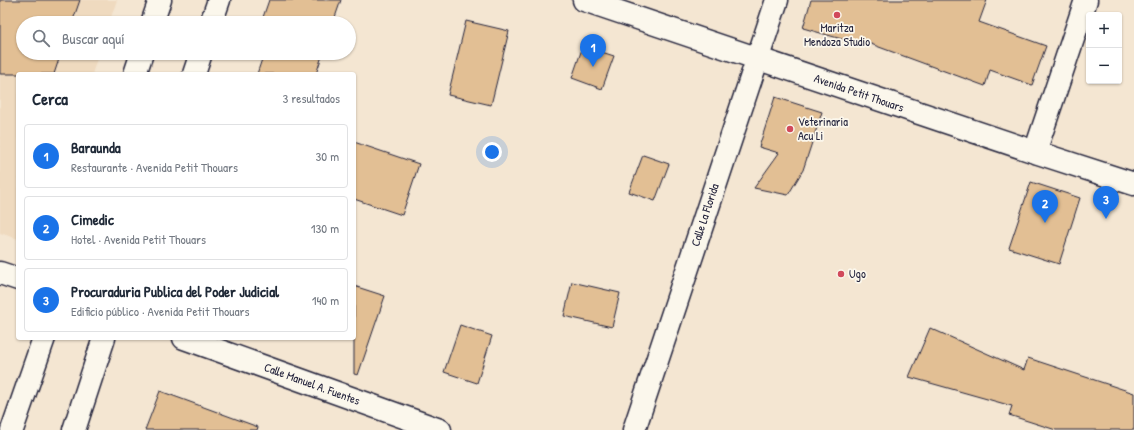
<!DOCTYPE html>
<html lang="es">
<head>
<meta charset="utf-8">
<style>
  :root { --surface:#fff; --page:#f2f2f3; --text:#1f2937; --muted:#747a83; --line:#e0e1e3; --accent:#1a73e8 }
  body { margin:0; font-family:"Patrick Hand",sans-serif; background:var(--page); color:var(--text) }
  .controls { position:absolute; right:12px; top:12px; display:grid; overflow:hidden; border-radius:4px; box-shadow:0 1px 3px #0004 }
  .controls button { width:36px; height:36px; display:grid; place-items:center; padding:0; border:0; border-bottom:1px solid var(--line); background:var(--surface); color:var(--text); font:20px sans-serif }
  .you { position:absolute; left:492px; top:152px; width:14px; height:14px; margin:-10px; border:3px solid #fff; border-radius:50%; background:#1a73e8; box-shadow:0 0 0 6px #1a73e833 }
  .badge { display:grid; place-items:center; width:26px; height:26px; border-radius:50%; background:var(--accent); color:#fff; font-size:13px; font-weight:700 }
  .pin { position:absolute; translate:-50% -33px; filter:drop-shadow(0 1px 2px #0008) }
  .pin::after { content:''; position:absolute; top:21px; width:14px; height:12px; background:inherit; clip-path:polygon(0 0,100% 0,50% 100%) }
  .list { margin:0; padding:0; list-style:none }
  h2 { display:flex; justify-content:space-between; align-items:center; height:52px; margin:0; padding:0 16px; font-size:17px }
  h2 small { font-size:13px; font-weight:400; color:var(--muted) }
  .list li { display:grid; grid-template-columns:26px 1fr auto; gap:12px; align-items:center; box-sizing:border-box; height:64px; margin:0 8px 8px; padding:0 8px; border:1px solid var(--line); border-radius:4px }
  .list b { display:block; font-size:15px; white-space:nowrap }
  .list p { margin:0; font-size:13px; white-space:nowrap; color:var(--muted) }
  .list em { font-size:13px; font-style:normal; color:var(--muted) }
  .icon { flex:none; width:22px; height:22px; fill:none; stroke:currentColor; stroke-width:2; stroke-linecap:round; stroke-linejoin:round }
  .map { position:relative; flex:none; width:1134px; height:430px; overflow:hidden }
  .search { position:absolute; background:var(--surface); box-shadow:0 1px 3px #0004; left:16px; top:16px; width:340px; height:44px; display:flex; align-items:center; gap:10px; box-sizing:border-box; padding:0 14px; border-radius:22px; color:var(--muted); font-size:15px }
  .panel { position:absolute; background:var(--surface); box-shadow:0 1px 3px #0004; left:16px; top:72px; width:340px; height:268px; border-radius:4px }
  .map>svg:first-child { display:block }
  .built { fill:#efdabf }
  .building { fill:#e2bf94; stroke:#22223b }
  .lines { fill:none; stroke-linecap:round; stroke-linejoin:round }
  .minor-casing { stroke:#22223b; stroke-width:25 }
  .secondary-casing { stroke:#22223b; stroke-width:25 }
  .minor { stroke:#fbf7ec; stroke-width:22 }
  .secondary { stroke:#fbf7ec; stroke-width:22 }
  .poi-dot { fill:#d1495b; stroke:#fbf7ec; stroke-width:1.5 }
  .labels { text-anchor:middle; stroke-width:3.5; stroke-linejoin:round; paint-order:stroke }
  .poi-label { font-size:12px; fill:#22223b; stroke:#fbf7ec; text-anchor:start }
  .street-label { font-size:12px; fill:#22223b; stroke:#fbf7ec }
</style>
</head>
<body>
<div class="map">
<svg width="1134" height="430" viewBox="0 0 1134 430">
  <rect width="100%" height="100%" fill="#f4e6d2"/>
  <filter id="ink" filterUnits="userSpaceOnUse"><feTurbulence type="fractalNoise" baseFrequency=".025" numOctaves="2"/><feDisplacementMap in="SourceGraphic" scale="8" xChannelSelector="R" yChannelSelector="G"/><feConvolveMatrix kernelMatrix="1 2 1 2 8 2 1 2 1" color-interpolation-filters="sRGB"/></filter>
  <g filter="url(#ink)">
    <!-- built -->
    <path class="built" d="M 0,0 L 117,0 L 109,23 L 23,23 L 23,53 L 99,53 L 92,74 L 18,74 L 18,239 L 0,233 Z"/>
    <!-- building -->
    <path class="building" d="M 0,0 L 80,0 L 72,23 L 23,23 L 23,53 L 61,53 L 54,74 L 0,74 Z
      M 269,0 L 341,0 L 333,23 L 261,23 Z
      M 811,0 L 987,0 L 979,22 L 1046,46 L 1032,85 L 990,70 L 985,86 L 860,40 L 859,44 L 803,28 Z
      M 466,21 L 509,31 L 491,105 L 448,95 Z
      M 583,46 L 614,56 L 602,89 L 572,78 Z
      M 264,53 L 323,53 L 316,74 L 257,74 Z
      M 775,97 L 822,112 L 803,170 L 788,195 L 754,188 L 779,153 L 759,147 Z
      M 354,142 L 419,164 L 402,215 L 354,199 Z
      M 643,155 L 669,164 L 655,201 L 629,192 Z
      M 1031,182 L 1080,198 L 1059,264 L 1009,248 Z
      M 572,282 L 620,293 L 612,327 L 564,316 Z
      M 354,286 L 385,296 L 358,375 L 354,374 Z
      M 460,325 L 492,336 L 477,383 L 444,372 Z
      M 930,328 L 1024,370 L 1028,358 L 1134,393 L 1134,430 L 1056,430 L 1009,415 L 1012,406 L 909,377 Z
      M 160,391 L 258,427 L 257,430 L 145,430 Z"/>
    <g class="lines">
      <defs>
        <path id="minor" d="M 1035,152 L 1086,0
          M 0,273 L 18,279
          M 184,338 L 440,430
          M 634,430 L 777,0"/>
        <path id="secondary" d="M 584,0 L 1035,152 L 1134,184
          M 152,23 L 160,0
          M 211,23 L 219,0
          M 135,74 L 142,53
          M 194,74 L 201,53
          M 12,430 L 44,338
          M 74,430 L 104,338"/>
      </defs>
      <!-- minor casing -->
      <use href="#minor" class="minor-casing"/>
      <!-- secondary casing -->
      <use href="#secondary" class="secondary-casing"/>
      <!-- minor -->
      <use href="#minor" class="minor"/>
      <!-- secondary -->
      <use href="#secondary" class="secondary"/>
    </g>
  </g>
  <!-- markers -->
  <g class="poi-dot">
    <circle cx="837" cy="15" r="4"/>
    <circle cx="790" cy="129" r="4"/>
    <circle cx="841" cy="274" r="4"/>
  </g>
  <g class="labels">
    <!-- poi labels -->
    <g class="poi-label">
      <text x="837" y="32" text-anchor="middle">Maritza<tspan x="837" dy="14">Mendoza Studio</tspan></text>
      <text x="798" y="126">Veterinaria<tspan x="798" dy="14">Acu Li</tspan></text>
      <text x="849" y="278">Ugo</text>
    </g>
    <!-- street labels -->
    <g class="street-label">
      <text transform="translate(859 93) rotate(19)" y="4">Avenida Petit Thouars</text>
      <text transform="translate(705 215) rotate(-72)" y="4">Calle La Florida</text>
      <text transform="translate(312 384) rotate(20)" y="4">Calle Manuel A. Fuentes</text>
    </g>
  </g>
</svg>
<div class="controls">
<button>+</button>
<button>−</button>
</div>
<div class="you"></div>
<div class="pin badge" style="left:593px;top:67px">1</div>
<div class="pin badge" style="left:1045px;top:223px">2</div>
<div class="pin badge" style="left:1106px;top:219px">3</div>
<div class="search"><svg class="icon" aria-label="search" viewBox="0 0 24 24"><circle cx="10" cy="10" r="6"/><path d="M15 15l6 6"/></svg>Buscar aquí</div>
<section class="panel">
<h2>Cerca<small>3 resultados</small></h2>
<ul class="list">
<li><span class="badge">1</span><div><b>Baraunda</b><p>Restaurante · Avenida Petit Thouars</p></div><em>30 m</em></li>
<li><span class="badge">2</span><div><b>Cimedic</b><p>Hotel · Avenida Petit Thouars</p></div><em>130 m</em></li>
<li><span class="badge">3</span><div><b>Procuraduria Publica del Poder Judicial</b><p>Edificio público · Avenida Petit Thouars</p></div><em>140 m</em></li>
</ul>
</section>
</div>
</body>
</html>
